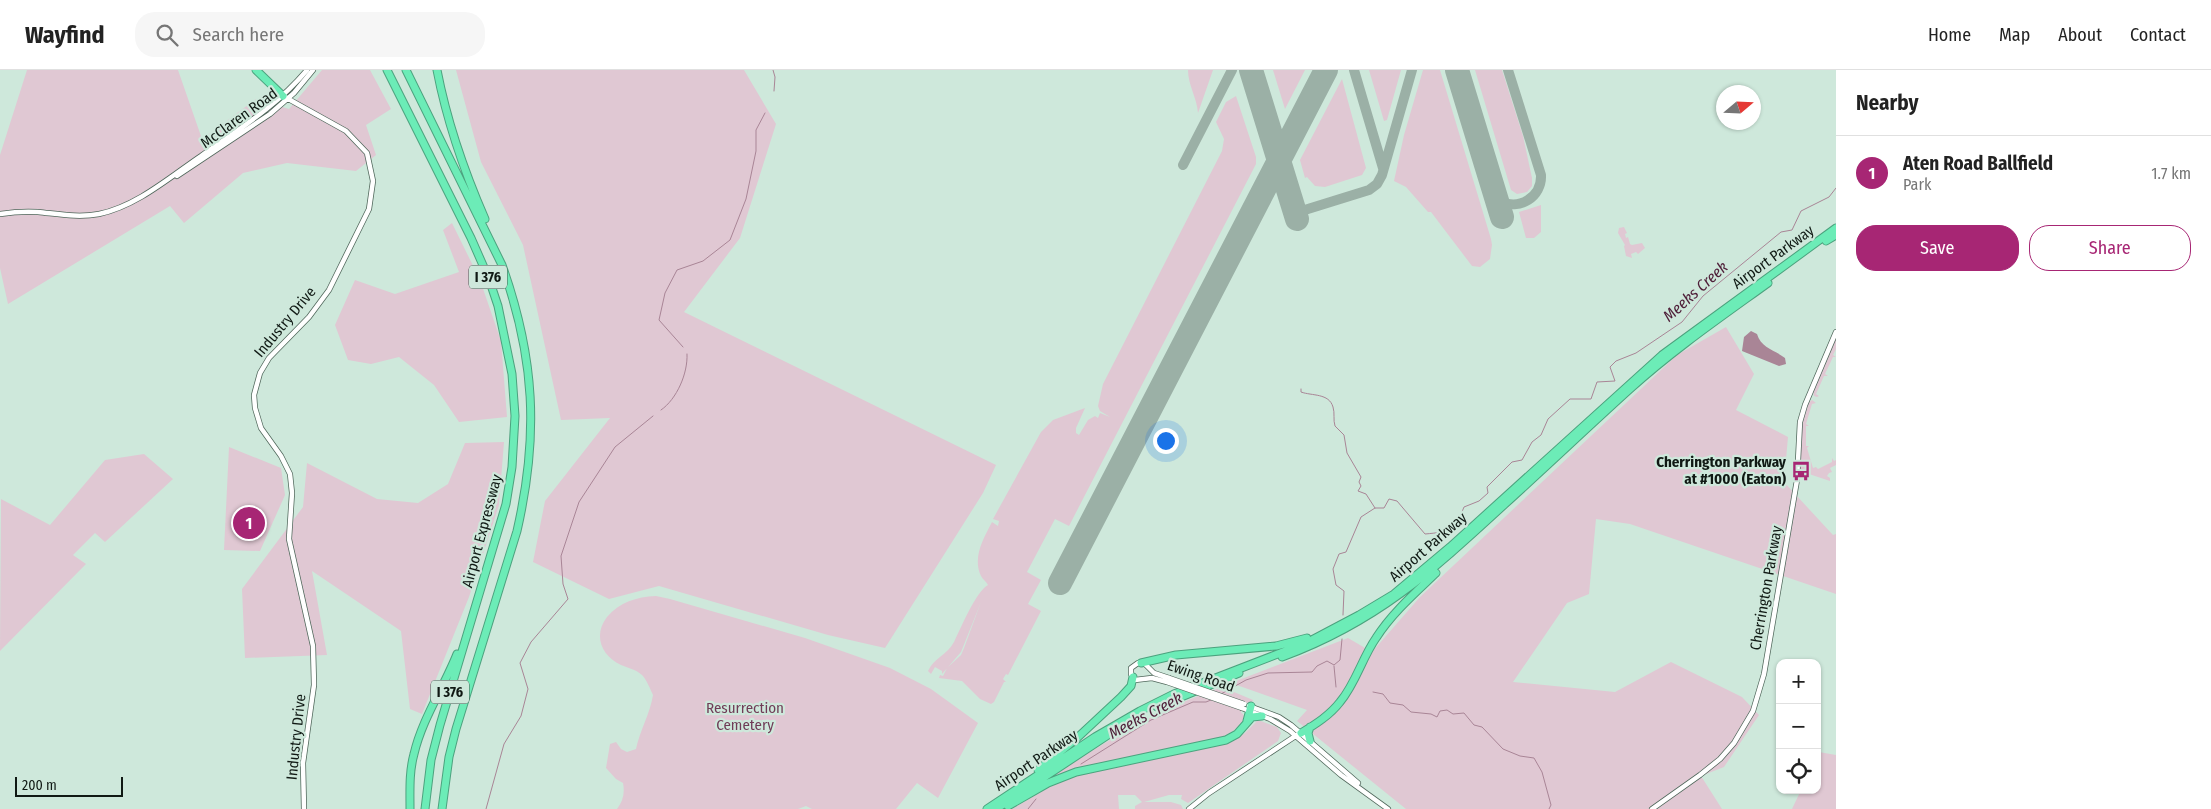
<!DOCTYPE html>
<html lang="en">
<head>
<meta charset="utf-8">
<style>
  :root { --surface:#fff; --page:#f6f6f6; --text:#222; --muted:#767676; --line:#e0e0e0; --accent:#a72674 }
  body { margin:0; font-family:"Fira Sans Condensed",sans-serif; background:var(--page); color:var(--text) }
  .controls { position:absolute; right:15px; bottom:15px; display:grid; overflow:hidden; border-radius:10px; box-shadow:0 1px 4px #0004 }
  .controls button { width:45px; height:45px; display:grid; place-items:center; padding:0; border:0; border-bottom:1px solid var(--line); background:var(--surface); color:var(--text); font:25px sans-serif }
  .compass { position:absolute; left:1716px; top:15px; width:45px; height:45px; border-radius:50%; background:var(--surface); box-shadow:0 1px 4px #0004; rotate:71deg }
  .scale { position:absolute; left:15px; bottom:12px; width:108px; box-sizing:border-box; padding-left:5px; border:2px solid #101914; border-top:0; font-size:14px; line-height:18px; white-space:nowrap; color:#101914; -webkit-text-stroke:4px #cee8db; paint-order:stroke }
  .you { position:absolute; left:1165px; top:370px; width:18px; height:18px; margin:-12px; border:4px solid #fff; border-radius:50%; background:#1a73e8; box-shadow:0 0 0 8px #1a73e833 }
  .badge { display:grid; place-items:center; width:32px; height:32px; border-radius:50%; background:var(--accent); color:#fff; font-size:16px; font-weight:700 }
  .pin { position:absolute; translate:-50% -50%; border:2px solid #fff; box-shadow:0 1px 5px #0006 }
  .list { margin:0; padding:0; list-style:none }
  h2 { display:flex; justify-content:space-between; align-items:center; height:65px; margin:0; padding:0 20px; font-size:21px }
  h2 small { font-size:16px; font-weight:400; color:var(--muted) }
  .list li { display:grid; grid-template-columns:32px 1fr auto; gap:15px; align-items:center; box-sizing:border-box; height:75px; padding:0 20px; border-top:1px solid var(--line) }
  .list b { display:block; font-size:19px; white-space:nowrap }
  .list p { margin:0; font-size:16px; white-space:nowrap; color:var(--muted) }
  .list em { font-size:16px; font-style:normal; color:var(--muted) }
  .actions { display:flex; gap:10px; padding:15px 20px }
  .actions a { flex:1; padding:11px 0; border:1px solid var(--accent); border-radius:20px; text-align:center; font-size:18px; color:var(--accent) }
  .actions .main { background:var(--accent); color:#fff }
  .icon { flex:none; width:28px; height:28px; fill:none; stroke:currentColor; stroke-width:2; stroke-linecap:round; stroke-linejoin:round }
  .map { position:relative; flex:none; width:1836px; height:739px; overflow:hidden }
  header { display:flex; align-items:center; gap:30px; box-sizing:border-box; height:70px; padding:0 25px; background:var(--surface); border-bottom:1px solid var(--line) }
  header strong { font-size:24px }
  nav { display:flex; gap:28px; margin-inline-start:auto; font-size:18px }
  .search { width:350px; height:45px; background:var(--page); display:flex; align-items:center; gap:12px; box-sizing:border-box; padding:0 18px; border-radius:20px; color:var(--muted); font-size:19px }
  main { display:flex }
  aside { flex:1; background:var(--surface) }
  .map>svg:first-child { display:block }
  .green { fill:#e0c8d3 }
  .water { fill:#a98596 }
  .lines { fill:none; stroke-linecap:round; stroke-linejoin:round }
  .stream { stroke:#a98596; stroke-width:1 }
  .taxiway { stroke:#9bb0a6; stroke-width:10 }
  .runway { stroke:#9bb0a6; stroke-width:24 }
  .tertiary-casing { stroke:#50675b; stroke-width:6 }
  .motorway-casing { stroke:#4ca27e; stroke-width:9 }
  .tertiary { stroke:#fff; stroke-width:4.5 }
  .motorway { stroke:#6cecb7; stroke-width:7 }
  .tertiary-bridge-casing { stroke:#50675b; stroke-width:6; stroke-linecap:butt }
  .tertiary-bridge { stroke:#fff; stroke-width:4.5 }
  .labels { text-anchor:middle; stroke-width:4.5; stroke-linejoin:round; paint-order:stroke }
  .shield { fill:#cee8db; stroke:#495750; stroke-width:1 }
  .shield-label { font-size:14px; font-weight:bold; fill:#101914 }
  .street-label { font-size:15px; fill:#101914; stroke:#cee8db }
  .poi-label { font-size:15px; font-weight:bold; fill:#101914; stroke:#cee8db; text-anchor:end }
  .park-label { font-size:15px; fill:#703c57; stroke:#cee8db }
  .water-label { font-size:16px; font-style:italic; fill:#4e1e38; stroke:#cee8db }
</style>
</head>
<body>
<header>
<strong>Wayfind</strong>
<div class="search"><svg class="icon" aria-label="search" viewBox="0 0 24 24"><circle cx="10" cy="10" r="6"/><path d="M15 15l6 6"/></svg>Search here</div>
<nav><a>Home</a><a>Map</a><a>About</a><a>Contact</a></nav>
</header>
<main>
<div class="map">
<svg width="1836" height="739" viewBox="0 0 1836 739">
  <rect width="100%" height="100%" fill="#cee8db"/>
  <!-- green -->
  <path class="green" d="M 27,0 L 178,0 L 202,69 L 256,29 L 289,39 L 322,0 L 370,0 L 391,39 L 366,55 L 376,85 L 356,101 L 287,93 L 243,103 L 184,153 L 170,136 L 8,234 L 0,198 L 0,85 Z
    M 456,0 L 744,0 L 776,54 L 740,168 L 684,242 L 996,395 L 983,423 L 885,578 L 828,565 L 659,516 L 609,529 L 533,492 L 545,431 L 610,348 L 561,350 L 523,175 L 481,92 Z
    M 1188,0 L 1213,0 L 1198,43 C 1197,28 1188,15 1188,0 Z
    M 1273,0 L 1305,0 L 1285,39 Z
    M 1369,0 L 1401,0 L 1387,50 L 1384,51 Z
    M 1423,0 L 1440,0 L 1491,169 L 1492,175 L 1490,189 L 1480,197 L 1472,196 L 1431,142 L 1428,142 L 1406,117 L 1394,111 L 1404,65 Z
    M 1475,0 L 1502,0 L 1523,66 L 1532,108 L 1532,116 L 1527,122 L 1517,124 L 1511,120 Z
    M 1342,9 L 1366,98 L 1362,105 L 1325,117 L 1315,116 L 1307,107 L 1305,108 L 1300,90 Z
    M 1236,26 L 1256,87 L 1256,94 L 1069,456 L 1055,449 L 1027,502 L 1041,510 L 1028,534 L 1041,541 L 1008,605 L 1006,604 L 1003,609 L 1006,612 L 1004,612 L 994,632 L 991,634 L 980,629 L 962,611 L 939,608 L 940,605 L 943,606 L 947,598 L 961,585 L 964,578 L 981,532 L 961,582 L 942,604 L 942,601 L 935,597 L 931,604 L 928,601 C 934,588 947,585 954,572 C 960,560 976,521 988,515 C 986,511 983,510 981,506 C 972,487 984,468 992,452 L 998,456 L 999,451 L 993,449 L 1041,362 L 1053,350 L 1085,338 L 1076,358 L 1076,363 L 1079,365 L 1088,350 L 1095,346 L 1098,348 L 1100,343 L 1110,347 L 1100,341 L 1098,336 L 1103,314 L 1222,81 L 1224,69 L 1216,52 L 1226,32 Z
    M 1541,135 L 1541,162 L 1534,168 L 1526,168 L 1519,142 Z
    M 452,153 L 480,210 L 501,271 L 507,347 L 459,352 L 434,315 L 399,287 L 371,294 L 348,290 L 335,255 L 355,210 L 395,224 L 459,202 L 443,160 Z
    M 1624,157 L 1627,163 L 1625,164 L 1626,168 L 1628,167 L 1630,174 L 1632,175 L 1642,173 L 1645,178 L 1638,184 L 1636,182 L 1631,184 L 1632,188 L 1626,186 L 1624,176 L 1625,175 L 1618,163 L 1619,158 Z
    M 1726,257 L 1754,304 L 1736,340 L 1788,367 L 1784,412 L 1833,465 L 1836,464 L 1836,524 L 1630,454 L 1596,449 L 1589,524 L 1567,533 L 1513,612 L 1615,622 L 1671,592 L 1742,627 L 1759,645 L 1724,697 L 1701,706 L 1722,739 L 1406,739 L 1297,651 L 1307,640 L 1231,613 L 1348,568 L 1372,582 L 1420,527 L 1677,285 Z
    M 1836,268 L 1836,279 L 1833,285 L 1836,287 L 1833,287 L 1825,304 L 1828,306 L 1824,306 L 1816,324 L 1819,326 L 1817,327 L 1814,326 L 1813,321 Z
    M 1812,330 L 1816,333 L 1812,334 L 1806,354 L 1809,356 L 1806,356 L 1806,376 L 1809,376 L 1807,378 L 1813,398 L 1816,397 L 1818,399 L 1832,392 L 1832,388 L 1834,391 L 1836,390 L 1836,395 L 1830,398 L 1832,402 L 1829,403 L 1827,406 L 1830,408 L 1830,411 L 1800,401 L 1802,354 L 1808,333 Z
    M 504,372 L 499,435 L 469,527 L 422,644 L 410,639 L 401,561 L 312,501 L 327,585 L 245,588 L 242,519 L 303,437 L 307,393 L 377,429 L 418,433 L 448,414 L 465,373 Z
    M 229,377 L 281,398 L 285,425 L 260,481 L 224,480 Z
    M 144,384 L 173,409 L 105,472 L 95,463 L 73,485 L 86,494 L 0,581 L 1,429 L 50,455 L 105,390 Z
    M 656,526 L 670,529 L 805,568 L 890,598 L 931,619 L 978,653 L 938,728 L 917,713 L 896,739 L 812,739 L 806,736 L 798,739 L 617,739 C 623,731 625,723 623,713 L 616,709 L 606,698 L 610,674 L 616,672 L 621,679 L 627,682 L 636,679 C 640,660 650,644 653,625 C 650,619 647,610 642,605 C 635,599 628,598 621,595 C 601,586 593,565 607,547 C 620,532 636,527 656,526 Z
    M 1222,617 L 1253,630 L 1251,634 L 1244,632 L 1241,642 L 1245,647 C 1239,658 1230,664 1218,669 L 1046,711 C 1102,673 1158,639 1222,617 Z
    M 1258,650 L 1277,657 L 1281,663 L 1278,671 L 1188,733 L 1181,729 L 1182,725 L 1169,725 L 1144,732 L 1171,732 L 1181,735 L 1183,739 L 1135,739 L 1135,736 L 1142,732 L 1135,725 L 1118,725 L 1119,739 L 1012,739 L 1048,718 L 1072,707 L 1227,674 L 1245,663 Z
    M 1819,682 L 1836,685 L 1836,739 L 1792,739 L 1801,720 L 1817,720 L 1817,685 Z"/>
  <!-- water -->
  <path class="water" d="M 1751,261 L 1757,264 C 1761,278 1775,280 1785,288 L 1786,294 L 1779,296 L 1742,281 L 1744,267 Z"/>
  <g class="lines">
    <!-- stream -->
    <path class="stream" d="M 773,0 L 775,7 L 774,21
      M 683,277 L 659,250 L 665,223 L 677,200 L 703,191 L 730,170 L 746,129 L 756,81 L 756,60 L 765,43
      M 1301,319 L 1301,322 C 1312,326 1329,323 1333,337 C 1335,343 1333,350 1335,356 L 1344,365 L 1347,383 L 1361,407 L 1359,412 L 1361,416 L 1358,421 L 1366,424 L 1375,438
      M 661,340 C 677,329 688,303 687,284
      M 1343,545 L 1344,521 L 1336,515 L 1333,499 L 1339,484 L 1346,482 L 1361,447 L 1375,438 L 1384,438 L 1389,429 L 1397,431 L 1425,464 C 1449,462 1455,460 1464,437 L 1479,431 L 1488,423 L 1487,417 L 1512,392 L 1522,390 L 1532,372 L 1541,365 L 1548,349 L 1570,329 L 1591,329 L 1597,312 L 1615,311 L 1610,297 L 1616,291 L 1636,283 L 1682,252 L 1703,226 L 1781,162 L 1792,160 L 1801,141 L 1829,127 L 1836,118
      M 1334,596 L 1336,617
      M 1373,622 L 1383,624 L 1390,633 L 1403,635 L 1411,642 L 1431,644 L 1437,647 L 1440,641 L 1447,640 L 1453,644 L 1464,643 L 1474,655 L 1482,657 L 1503,679 L 1520,686 L 1534,688 L 1542,702 L 1551,735 L 1549,739
      M 1221,624 L 1246,610 L 1268,603 L 1312,602 L 1317,596 L 1327,591 L 1334,595 L 1340,590 L 1342,569
      M 1081,694 L 1151,650 L 1193,632 L 1206,632 L 1211,630
      M 486,739 L 504,674 L 521,646 L 528,619 L 520,593 L 531,572 L 568,529 L 563,514 L 561,486 L 579,432 L 615,377 L 653,346
      M 1028,739 L 1036,729"/>
    <!-- taxiway -->
    <path class="taxiway" d="M 1354,0 L 1383,98
      M 1183,95 L 1232,0
      M 1492,116 L 1500,131 C 1519,141 1542,127 1541,105 L 1508,0
      M 1295,143 L 1369,120 L 1377,114 L 1382,105 L 1412,0"/>
    <!-- runway -->
    <path class="runway" d="M 1251,0 L 1297,149
      M 1457,0 L 1502,147
      M 1060,513 L 1326,0"/>
    <defs>
      <path id="tertiary" d="M 283,26 L 346,61 L 367,83 L 373,111 L 369,139 L 329,220 L 309,247 L 269,288 L 260,303 L 254,325 L 255,338 L 261,358 L 281,386 L 290,404 L 292,423 L 289,469 L 313,576 L 314,615 L 303,693 L 304,739
        M 177,106 L 270,44 L 294,23 L 313,0
        M 0,144 C 13,142 25,141 38,142 C 58,144 78,148 99,144 C 137,136 170,107 201,86 C 239,59 277,36 307,0
        M 1167,612 L 1152,608 L 1135,610 L 1131,604 L 1131,598 L 1138,593 L 1144,593 L 1154,603 L 1169,608
        M 1249,636 L 1279,647 L 1291,655 L 1358,713
        M 1242,638 L 1270,649 L 1290,661 L 1341,705 L 1388,739
        M 1189,739 L 1209,723 L 1297,665
        M 1652,739 L 1700,705 L 1720,689 L 1734,673 L 1753,641 L 1764,604 L 1797,410 L 1800,352 L 1805,335 L 1836,262"/>
      <path id="motorway" d="M 256,0 L 283,26
        M 387,0 L 471,168 L 489,209 L 498,236 L 512,304 L 515,346 L 512,397 L 506,434 L 440,655 L 431,690 L 425,739
        M 406,0 L 502,195 C 535,288 539,365 517,461 L 456,659 L 449,687 L 442,739
        M 437,0 C 447,52 464,101 485,149
        M 1826,171 L 1836,165
        M 1282,587 C 1377,552 1432,501 1505,434 C 1547,396 1588,357 1630,319 C 1673,280 1721,247 1768,213
        M 1141,593 L 1176,585 L 1276,576 L 1307,568
        M 1157,637 L 1239,603
        M 1247,651 L 1251,636
        M 1310,657 L 1308,663 L 1310,671
        M 1301,663 C 1316,654 1330,645 1340,632 C 1356,613 1362,588 1376,568 C 1392,543 1415,523 1436,503
        M 1038,700 L 1077,668 L 1121,627 L 1131,616 L 1133,607
        M 1008,736 L 1048,713 L 1076,702 L 1226,670 L 1237,664 L 1252,647 L 1262,646
        M 410,739 C 410,721 409,702 414,684 C 422,649 444,617 457,584
        M 987,739 L 1095,667 L 1140,641 L 1174,624 L 1306,573 L 1359,545 L 1394,524 L 1450,477 L 1662,285 L 1836,158
        M 996,739 L 1117,659"/>
    </defs>
    <!-- tertiary casing -->
    <use href="#tertiary" class="tertiary-casing"/>
    <!-- motorway casing -->
    <use href="#motorway" class="motorway-casing"/>
    <!-- tertiary -->
    <use href="#tertiary" class="tertiary"/>
    <!-- motorway -->
    <use href="#motorway" class="motorway"/>
    <defs>
      <path id="tertiary-bridge" d="M 1169,608 L 1244,634
        M 1167,612 L 1242,638"/>
    </defs>
    <!-- tertiary-bridge casing -->
    <use href="#tertiary-bridge" class="tertiary-bridge-casing"/>
    <!-- tertiary-bridge -->
    <use href="#tertiary-bridge" class="tertiary-bridge"/>
  </g>
  <!-- icons -->
  <defs>
    <symbol id="bus-bare" viewBox="-9 -9 18 18"><path d="M-5-6H5V4H4V6H2V4H-2V6H-4V4H-5ZM-3.5-4V0h7V-4ZM-3.5 1.2v1.5H-2V1.2ZM2 1.2v1.5H3.5V1.2Z" fill="#a72674" stroke="#cee8db" stroke-width="2.5" paint-order="stroke"/></symbol>
  </defs>
  <g fill-rule="evenodd">
    <use href="#bus-bare" x="1787" y="387" width="28" height="28"/>
  </g>
  <g class="labels">
    <!-- shield labels -->
    <g class="shield">
      <rect x="469" y="195.5" width="38" height="23" rx="4"/>
      <rect x="431" y="610.5" width="38" height="23" rx="4"/>
    </g>
    <g class="shield-label">
      <text x="488" y="212">I 376</text>
      <text x="450" y="627">I 376</text>
    </g>
    <!-- street labels -->
    <g class="street-label">
      <text transform="translate(239 48) rotate(-36)" y="5">McClaren Road</text>
      <text transform="translate(1773 187) rotate(-36)" y="5">Airport Parkway</text>
      <text transform="translate(285 252) rotate(-50)" y="5">Industry Drive</text>
      <text transform="translate(482 461) rotate(-75)" y="5">Airport Expressway</text>
      <text transform="translate(1428 477) rotate(-41)" y="5">Airport Parkway</text>
      <text transform="translate(1766 518) rotate(-80)" y="5">Cherrington Parkway</text>
      <text transform="translate(1201 606) rotate(19)" y="5">Ewing Road</text>
      <text transform="translate(296 667) rotate(-84)" y="5">Industry Drive</text>
      <text transform="translate(1036 690) rotate(-34)" y="5">Airport Parkway</text>
    </g>
    <!-- poi labels -->
    <g class="poi-label">
      <text x="1786" y="397">Cherrington Parkway<tspan x="1786" dy="17">at #1000 (Eaton)</tspan></text>
    </g>
    <!-- park labels -->
    <g class="park-label">
      <text x="745" y="643">Resurrection<tspan x="745" dy="17">Cemetery</tspan></text>
    </g>
    <!-- water labels -->
    <g class="water-label">
      <text transform="translate(1695 221) rotate(-42)" y="6">Meeks Creek</text>
      <text transform="translate(1145 645) rotate(-28)" y="6">Meeks Creek</text>
    </g>
  </g>
</svg>
<div class="controls">
<button>+</button>
<button>−</button>
<button><svg class="icon" aria-label="locate" viewBox="0 0 24 24"><circle cx="12" cy="12" r="6"/><path d="M12 2v4M12 18v4M2 12h4M18 12h4"/></svg></button>
</div>
<svg class="compass" viewBox="-18 -18 36 36"><path d="M0-13l5 13h-10z" fill="#e53935"/><path d="M0 13l5-13h-10z" fill="#767676"/></svg>
<div class="scale">200 m</div>
<div class="you"></div>
<div class="pin badge" style="left:249px;top:453px">1</div>
</div>
<aside>
<h2>Nearby<small></small></h2>
<ul class="list">
<li><span class="badge">1</span><div><b>Aten Road Ballfield</b><p>Park</p></div><em>1.7 km</em></li>
</ul>
<div class="actions"><a class="main">Save</a><a>Share</a></div>
</aside>
</main>
</body>
</html>
